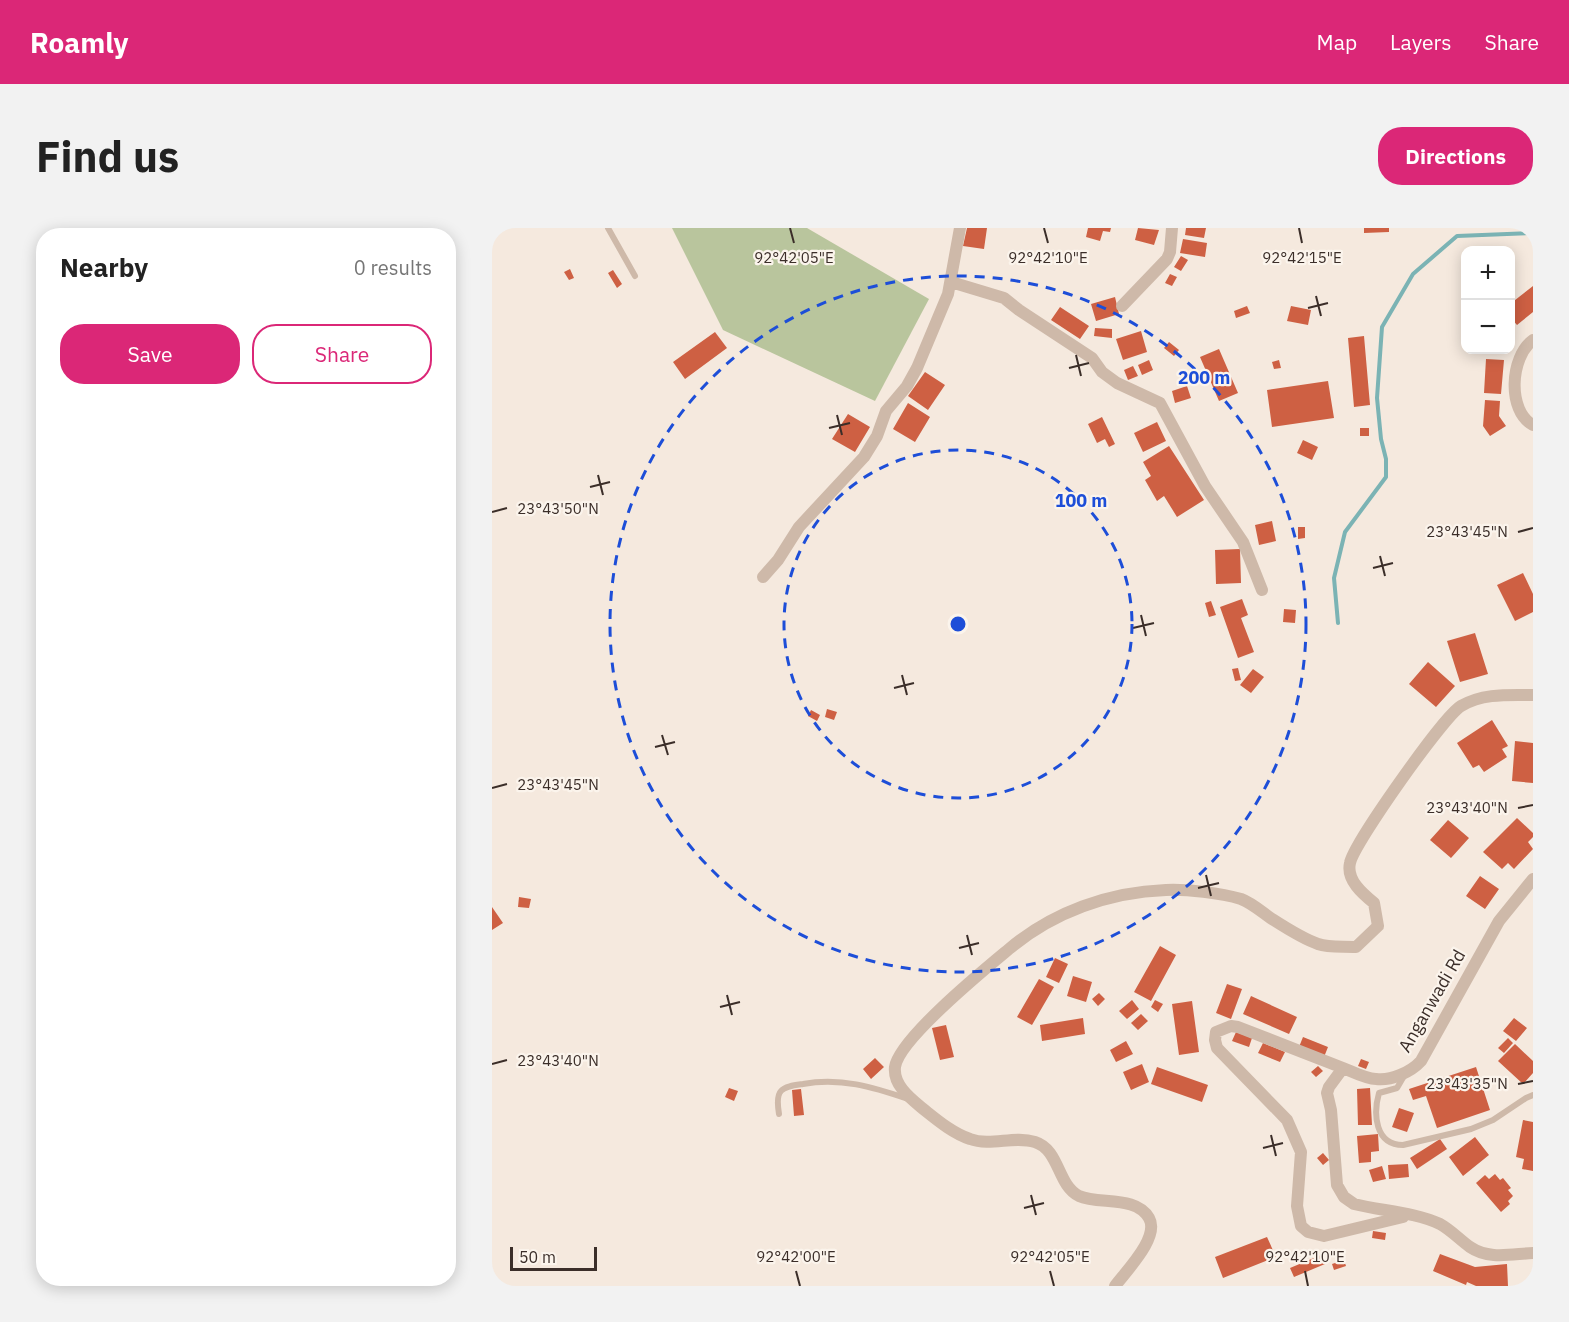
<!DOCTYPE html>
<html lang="en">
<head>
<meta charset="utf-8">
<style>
  :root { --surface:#fff; --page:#f2f2f2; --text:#222; --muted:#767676; --line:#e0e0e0; --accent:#db2777 }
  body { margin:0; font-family:"IBM Plex Sans",sans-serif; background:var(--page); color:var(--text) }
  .controls { position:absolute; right:18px; top:18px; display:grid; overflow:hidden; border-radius:12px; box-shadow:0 3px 15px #0003 }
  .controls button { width:54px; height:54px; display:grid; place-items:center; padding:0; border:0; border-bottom:2px solid var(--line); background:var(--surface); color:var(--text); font:30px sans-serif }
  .scale { position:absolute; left:18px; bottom:15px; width:87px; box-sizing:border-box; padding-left:6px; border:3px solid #3b2e29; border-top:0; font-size:16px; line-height:21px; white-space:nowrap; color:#3b2e29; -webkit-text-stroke:4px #fbf4ec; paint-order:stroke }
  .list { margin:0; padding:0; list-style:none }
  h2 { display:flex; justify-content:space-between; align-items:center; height:78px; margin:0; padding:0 24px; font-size:26px }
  h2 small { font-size:20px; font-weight:400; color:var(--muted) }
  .actions { display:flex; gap:12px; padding:18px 24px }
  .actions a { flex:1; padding:14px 0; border:2px solid var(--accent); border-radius:24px; text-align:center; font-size:21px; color:var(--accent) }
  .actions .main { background:var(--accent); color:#fff }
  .map { position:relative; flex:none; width:1041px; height:1058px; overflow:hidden; border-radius:24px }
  header { display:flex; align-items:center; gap:36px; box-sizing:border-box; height:84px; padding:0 30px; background:var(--accent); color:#fff }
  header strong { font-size:28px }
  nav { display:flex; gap:33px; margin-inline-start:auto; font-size:21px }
  .intro { display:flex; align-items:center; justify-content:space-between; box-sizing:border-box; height:144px; padding:0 36px }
  h1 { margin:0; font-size:42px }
  .button { padding:15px 27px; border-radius:24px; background:var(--accent); color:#fff; font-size:21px; font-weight:700 }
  main { display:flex; gap:36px; padding:0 36px }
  aside { flex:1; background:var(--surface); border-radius:24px; box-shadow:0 3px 15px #0003 }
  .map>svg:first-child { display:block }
  .green { fill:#b9c59d }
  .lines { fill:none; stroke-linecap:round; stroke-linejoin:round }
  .stream { stroke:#7bb3b4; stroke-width:4 }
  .building { fill:#ce6043 }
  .lane { stroke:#ceb9a9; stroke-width:6 }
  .street { stroke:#ceb9a9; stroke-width:12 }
  .ticks { fill:none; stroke:#3b2e29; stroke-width:2 }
  .ring { fill:none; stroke:#1d4ed8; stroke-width:3; stroke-dasharray:10 8 }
  .labels { text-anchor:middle; stroke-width:4.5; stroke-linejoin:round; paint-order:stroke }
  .street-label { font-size:18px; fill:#3b2e29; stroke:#fbf4ec }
  .ticks-label { font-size:15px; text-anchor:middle; fill:#3b2e29; stroke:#fbf4ec; stroke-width:4.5; stroke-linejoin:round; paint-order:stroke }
  .centre { fill:#1d4ed8; stroke:#fbf4ec; stroke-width:3 }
  .ring-label { font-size:18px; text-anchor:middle; font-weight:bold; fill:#1d4ed8; stroke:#fbf4ec; stroke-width:4.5; stroke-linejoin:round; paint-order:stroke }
</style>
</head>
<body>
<header>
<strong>Roamly</strong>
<nav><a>Map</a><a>Layers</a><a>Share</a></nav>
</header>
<div class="intro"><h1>Find us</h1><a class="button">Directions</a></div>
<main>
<aside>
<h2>Nearby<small>0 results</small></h2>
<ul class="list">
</ul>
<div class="actions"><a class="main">Save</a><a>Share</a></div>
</aside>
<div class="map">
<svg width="1041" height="1058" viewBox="0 0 1041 1058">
  <rect width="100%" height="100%" fill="#f5e9de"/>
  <!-- green -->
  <path class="green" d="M 180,0 L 315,0 L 437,71 L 383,173 L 231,102 Z"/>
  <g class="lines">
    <!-- stream -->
    <path class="stream" d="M 846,395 L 842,350 L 853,304 L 894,249 L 894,231 L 889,211 L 885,170 L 890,99 L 921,46 L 965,8 L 1041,5"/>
  </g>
  <!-- building -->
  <path class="building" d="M 475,0 L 495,0 L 492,21 L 471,18 Z
    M 596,0 L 619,0 L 618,4 L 611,3 L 608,13 L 594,9 Z
    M 646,0 L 667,2 L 662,17 L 643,12 Z
    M 694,0 L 714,0 L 712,10 L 693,7 Z
    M 872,0 L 897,0 L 897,4 L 872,5 Z
    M 691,11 L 715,15 L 713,29 L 688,25 Z
    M 689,28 L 696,32 L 689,43 L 682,39 Z
    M 78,41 L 82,50 L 77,52 L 72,44 Z
    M 121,42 L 130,56 L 125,60 L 116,45 Z
    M 678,46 L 685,49 L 680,58 L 673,55 Z
    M 1041,58 L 1041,84 L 1025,97 L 1018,89 L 1018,76 Z
    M 623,69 L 627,86 L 604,93 L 599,76 Z
    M 755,78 L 758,85 L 744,90 L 742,83 Z
    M 799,78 L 819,82 L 816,97 L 795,93 Z
    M 568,79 L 597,98 L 588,111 L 559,92 Z
    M 603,100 L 620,101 L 620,110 L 602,108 Z
    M 649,103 L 655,124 L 631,132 L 624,111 Z
    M 223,104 L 235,120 L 193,151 L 181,134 Z
    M 872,108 L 878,177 L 862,179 L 856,110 Z
    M 677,114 L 687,122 L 682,128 L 672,120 Z
    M 727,121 L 746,165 L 727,173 L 708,129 Z
    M 994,131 L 1012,132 L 1009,166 L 992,165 Z
    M 657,132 L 661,142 L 650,147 L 646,137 Z
    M 787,132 L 789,140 L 782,141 L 780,134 Z
    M 641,138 L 646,148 L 636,152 L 632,142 Z
    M 433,144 L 453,157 L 436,182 L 416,168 Z
    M 836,153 L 842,190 L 780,199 L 775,162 Z
    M 695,158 L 699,170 L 683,175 L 680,163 Z
    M 993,172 L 1008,173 L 1007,188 L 1014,198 L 998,208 L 991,198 Z
    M 416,175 L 438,189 L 423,214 L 401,201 Z
    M 356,186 L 378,199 L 363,224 L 340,211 Z
    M 610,189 L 623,216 L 617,219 L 613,211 L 605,215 L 596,196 Z
    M 665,194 L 674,213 L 651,224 L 642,205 Z
    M 868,200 L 877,200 L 877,208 L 868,208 Z
    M 811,212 L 826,219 L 820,232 L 805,225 Z
    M 677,218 L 712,272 L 685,289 L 672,268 L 665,273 L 653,252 L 659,248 L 651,234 Z
    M 780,293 L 784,313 L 767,317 L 763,297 Z
    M 806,299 L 813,299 L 813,310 L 806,311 Z
    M 748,321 L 749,355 L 724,356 L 723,322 Z
    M 1031,345 L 1041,366 L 1041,384 L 1023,393 L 1005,357 Z
    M 750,371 L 756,387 L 749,390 L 762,424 L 746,430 L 728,379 Z
    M 719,373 L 724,387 L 717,389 L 713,375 Z
    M 792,381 L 804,382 L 803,395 L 791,394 Z
    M 983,405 L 996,446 L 968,454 L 955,413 Z
    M 936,434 L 963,458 L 944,479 L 917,456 Z
    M 746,440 L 749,452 L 743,453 L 740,441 Z
    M 761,441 L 772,449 L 759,465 L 748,457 Z
    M 335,481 L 345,484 L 342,492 L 333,489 Z
    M 319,482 L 328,487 L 325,493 L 316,488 Z
    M 1000,492 L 1016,518 L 1010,521 L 1015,529 L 992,544 L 987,537 L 981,540 L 965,515 Z
    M 1023,513 L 1041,515 L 1041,555 L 1020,553 Z
    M 1025,590 L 1041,605 L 1041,609 L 1036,614 L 1041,621 L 1022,641 L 1016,635 L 1010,641 L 991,624 Z
    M 956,592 L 977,610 L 959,630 L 938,612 Z
    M 988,648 L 1007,661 L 993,681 L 974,668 Z
    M 27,669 L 39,671 L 37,680 L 26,679 Z
    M 0,679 L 11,695 L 0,702 Z
    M 668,718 L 684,727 L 659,773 L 642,764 Z
    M 563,730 L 576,736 L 567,755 L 554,749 Z
    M 581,748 L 600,754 L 594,774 L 575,768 Z
    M 547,751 L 562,759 L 540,797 L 525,789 Z
    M 735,756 L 750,761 L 739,791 L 724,785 Z
    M 607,765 L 613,771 L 606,778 L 600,771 Z
    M 759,768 L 805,789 L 797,806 L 751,786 Z
    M 640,772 L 647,781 L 635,791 L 627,783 Z
    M 663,772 L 671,776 L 666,784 L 659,779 Z
    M 700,773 L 707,824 L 687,827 L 680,776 Z
    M 649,786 L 656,793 L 646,802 L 639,795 Z
    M 591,790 L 593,806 L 550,813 L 548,797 Z
    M 1022,790 L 1035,800 L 1024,813 L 1011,803 Z
    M 454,797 L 462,829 L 448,832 L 440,800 Z
    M 744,804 L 760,810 L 757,819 L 740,813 Z
    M 811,809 L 836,819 L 832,829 L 807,819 Z
    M 1016,810 L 1021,815 L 1012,825 L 1006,820 Z
    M 634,813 L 641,826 L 624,834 L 618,822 Z
    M 771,815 L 793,824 L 788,834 L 766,825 Z
    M 1023,816 L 1041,833 L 1041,845 L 1031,856 L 1006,833 Z
    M 383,830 L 392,839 L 379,851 L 371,841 Z
    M 869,831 L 877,834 L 874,841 L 866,838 Z
    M 650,836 L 657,854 L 639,862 L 631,844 Z
    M 826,838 L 831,843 L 824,849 L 819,844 Z
    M 665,839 L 716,857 L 710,874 L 659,856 Z
    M 984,839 L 998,882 L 945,900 L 934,868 L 921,872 L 917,861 Z
    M 237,860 L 246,863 L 242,873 L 233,869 Z
    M 878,860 L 880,897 L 866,897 L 865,861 Z
    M 309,861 L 312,887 L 302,888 L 300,862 Z
    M 907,880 L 922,885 L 915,904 L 900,899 Z
    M 1031,892 L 1041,894 L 1041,943 L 1030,941 L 1032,931 L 1024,929 Z
    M 886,906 L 887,923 L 879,924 L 879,934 L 867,935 L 865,908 Z
    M 983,909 L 997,927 L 971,948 L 957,929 Z
    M 948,911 L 955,921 L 925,941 L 918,930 Z
    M 831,925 L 837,932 L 831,937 L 825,930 Z
    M 916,936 L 917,949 L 897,951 L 896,937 Z
    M 890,938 L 894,951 L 881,954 L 877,942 Z
    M 1003,946 L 1008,952 L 1011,950 L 1019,960 L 1016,962 L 1021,968 L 1016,973 L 1018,976 L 1009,984 L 984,955 L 993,947 L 997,951 Z
    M 881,1003 L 894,1005 L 893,1012 L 880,1010 Z
    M 775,1009 L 784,1029 L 731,1050 L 723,1029 Z
    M 948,1026 L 983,1039 L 1015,1036 L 1016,1058 L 984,1058 L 975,1054 L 974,1057 L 941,1043 Z
    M 829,1027 L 833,1036 L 802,1049 L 798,1040 Z
    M 852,1032 L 854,1038 L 842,1042 L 840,1036 Z"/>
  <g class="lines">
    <!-- lane -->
    <path class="lane" d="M 116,0 L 143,48
      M 912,848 L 905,860 L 887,865 C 881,886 883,917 911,917 L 979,901 L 1001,892 L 1034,870 L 1041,867
      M 287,886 C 286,880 284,868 289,863 C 293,858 304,857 311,856 C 348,849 381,859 416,871"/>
    <!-- street -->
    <path class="street" d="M 459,54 L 512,70 L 527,82 L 600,130 L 610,144 L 625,155 L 668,175 L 713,258 L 751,314 L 770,362
      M 630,78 L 675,31 L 678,24 L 680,0
      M 1041,112 C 1018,129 1015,183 1041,197
      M 271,349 L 286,332 L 307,299 L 372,229 L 385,208 L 394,183 L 415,158 L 425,140 L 456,66 L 468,0
      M 1041,651 L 1007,693 L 929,833 C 919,844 899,853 884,851 C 874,851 861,844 851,840 L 837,859 L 835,865 L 839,882 L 845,957 L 852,969 L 862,976 C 890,983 922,984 948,996 C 959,1002 968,1012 978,1019 C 997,1032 1019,1026 1041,1025
      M 851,840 L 746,799 L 739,798 L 724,804 L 723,812 L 725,820 L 795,892 L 809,924 L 805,978 L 809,998 L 816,1004 L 832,1008 L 911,989
      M 623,1058 C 635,1042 668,1009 657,990 C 644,967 607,977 587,968 C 565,957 568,922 543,914 C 522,907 499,919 478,911 C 460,905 444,891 430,880 C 418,870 401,857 403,839 C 407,811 493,741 517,721 C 561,684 617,664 674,662 C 694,661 729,665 749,671 C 760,675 771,685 780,691 C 794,700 811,711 826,716 C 837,720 852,718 864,719 L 886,698 L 882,675 C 871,666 854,652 858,635 C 862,615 952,488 969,478 C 991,465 1016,467 1041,467"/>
  </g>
  <!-- ticks -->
  <path class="ticks" d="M 298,0 L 302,15M 552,0 L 556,15M 807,0 L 810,15M 824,68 L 829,88M 816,80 L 836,75M 584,127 L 589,148M 577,140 L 597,135M 345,187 L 350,207M 337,200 L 358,195M 106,247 L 111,267M 98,259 L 118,254M 0,284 L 15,280M 1026,304 L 1041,300M 888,328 L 893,348M 881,340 L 901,335M 649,387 L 654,408M 641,400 L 662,395M 410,447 L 415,467M 402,460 L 422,455M 170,507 L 176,527M 163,519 L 183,514M 0,560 L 15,556M 1026,580 L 1041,577M 714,647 L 719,668M 706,660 L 727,655M 475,707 L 480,727M 467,720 L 487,715M 235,767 L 240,787M 228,779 L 248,774M 0,836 L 15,832M 1026,856 L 1041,853M 779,907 L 784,928M 771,920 L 791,915M 539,967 L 544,987M 532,980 L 552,975M 304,1043 L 308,1058M 558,1043 L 562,1058M 813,1043 L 816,1058"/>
  <!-- distance rings -->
  <g class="ring">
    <circle cx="466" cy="396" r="174"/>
    <circle cx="466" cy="396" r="348"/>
  </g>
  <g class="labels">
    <!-- street labels -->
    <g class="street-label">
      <text transform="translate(940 773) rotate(-60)" y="6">Anganwadi Rd</text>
    </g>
  </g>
  <g class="ticks-label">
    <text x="302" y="35">92°42'05"E</text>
    <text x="556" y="35">92°42'10"E</text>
    <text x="810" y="35">92°42'15"E</text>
    <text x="66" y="286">23°43'50"N</text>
    <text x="975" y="309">23°43'45"N</text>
    <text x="66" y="562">23°43'45"N</text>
    <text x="975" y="585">23°43'40"N</text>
    <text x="66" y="838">23°43'40"N</text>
    <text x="975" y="861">23°43'35"N</text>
    <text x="304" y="1034">92°42'00"E</text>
    <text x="558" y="1034">92°42'05"E</text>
    <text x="813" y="1034">92°42'10"E</text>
  </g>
  <circle cx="466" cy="396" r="9" class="centre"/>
  <g class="ring-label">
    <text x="712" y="156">200 m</text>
    <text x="589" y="279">100 m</text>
  </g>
</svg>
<div class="controls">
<button>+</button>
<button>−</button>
</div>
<div class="scale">50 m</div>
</div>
</main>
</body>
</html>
